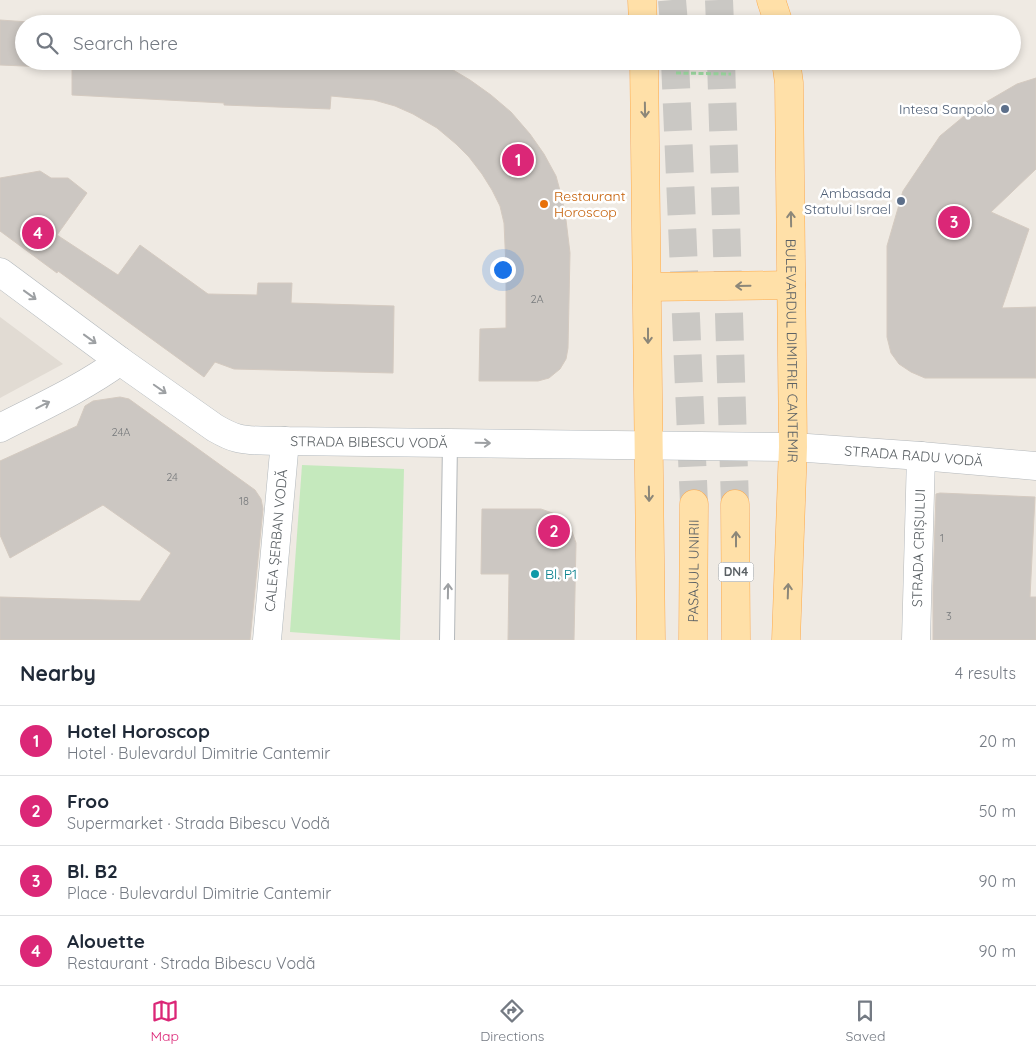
<!DOCTYPE html>
<html lang="en">
<head>
<meta charset="utf-8">
<style>
  :root { --surface:#fff; --page:#f2f2f3; --text:#1f2937; --muted:#747a83; --line:#e0e1e3; --accent:#db2777 }
  body { margin:0; font-family:Quicksand,sans-serif; background:var(--page); color:var(--text) }
  .you { position:absolute; left:502px; top:269px; width:18px; height:18px; margin:-12px; border:4px solid #fff; border-radius:50%; background:#1a73e8; box-shadow:0 0 0 8px #1a73e833 }
  .badge { display:grid; place-items:center; width:32px; height:32px; border-radius:50%; background:var(--accent); color:#fff; font-size:16px; font-weight:700 }
  .pin { position:absolute; translate:-50% -50%; border:2px solid #fff; box-shadow:0 1px 5px #0006 }
  .list { margin:0; padding:0; list-style:none }
  h2 { display:flex; justify-content:space-between; align-items:center; height:65px; margin:0; padding:0 20px; font-size:21px }
  h2 small { font-size:16px; font-weight:400; color:var(--muted) }
  .list li { display:grid; grid-template-columns:32px 1fr auto; gap:15px; align-items:center; box-sizing:border-box; height:70px; padding:0 20px; border-top:1px solid var(--line) }
  .list b { display:block; font-size:19px; white-space:nowrap }
  .list p { margin:0; font-size:16px; white-space:nowrap; color:var(--muted) }
  .list em { font-size:16px; font-style:normal; color:var(--muted) }
  .icon { flex:none; width:28px; height:28px; fill:none; stroke:currentColor; stroke-width:2; stroke-linecap:round; stroke-linejoin:round }
  .map { position:relative; flex:none; width:1036px; height:640px; overflow:hidden }
  .search { position:absolute; background:var(--surface); box-shadow:0 2px 8px #0003; left:15px; right:15px; top:15px; height:55px; display:flex; align-items:center; gap:12px; box-sizing:border-box; padding:0 18px; border-radius:28px; color:var(--muted); font-size:19px }
  .sheet { height:345px; background:var(--surface) }
  nav { display:flex; justify-content:space-around; align-items:center; box-sizing:border-box; height:70px; border-top:1px solid var(--line); background:var(--surface); font-size:14px; color:var(--muted) }
  nav a { display:grid; justify-items:center; gap:2px }
  nav .on { color:var(--accent) }
  .map>svg:first-child { display:block }
  .education { fill:#e1dbd3 }
  .green { fill:#c5e9bd }
  .building { fill:#ccc7c2; stroke:#d4cac0 }
  .lines { fill:none; stroke-linecap:round; stroke-linejoin:round }
  .primary-tunnel { stroke:#cac8c4; stroke-width:28; stroke-dasharray:28 14; stroke-linecap:butt }
  .lane-casing { stroke:#b4b8bb; stroke-width:16 }
  .street-casing { stroke:#b4b8bb; stroke-width:29 }
  .secondary-casing { stroke:#b2b8bc; stroke-width:29 }
  .primary-casing { stroke:#fdaa4d; stroke-width:29 }
  .path { stroke:#9fdca3; stroke-width:3; stroke-dasharray:5 2.5; stroke-linecap:butt }
  .lane { stroke:#fff; stroke-width:14 }
  .street { stroke:#fff; stroke-width:28 }
  .secondary { stroke:#fff; stroke-width:28 }
  .primary { stroke:#ffe0a8; stroke-width:28 }
  .oneway { stroke:#8c8779 }
  .oneway2 { stroke:#9da0a3 }
  .service-dot { fill:#5c6f8a; stroke:#fff; stroke-width:2 }
  .food-dot { fill:#e8710a; stroke:#fff; stroke-width:2 }
  .culture-dot { fill:#0f9aa8; stroke:#fff; stroke-width:2 }
  .labels { text-anchor:middle; stroke-width:5; stroke-linejoin:round; paint-order:stroke }
  .number-label { font-size:11px; fill:#777a7c }
  .shield { fill:#fff; stroke:#8c9093; stroke-width:1 }
  .shield-label { font-size:12px; font-weight:bold; fill:#5b6165 }
  .service-label { font-size:14px; fill:#4e5e75; stroke:#fff; text-anchor:end }
  .food-label { font-size:14px; fill:#c56008; stroke:#fff; text-anchor:start }
  .street-label { font-size:14px; fill:#5b6165; stroke:#fff }
  .culture-label { font-size:14px; fill:#0d838f; stroke:#fff; text-anchor:start }
</style>
</head>
<body>
<div class="map">
<svg width="1036" height="640" viewBox="0 0 1036 640">
  <rect width="100%" height="100%" fill="#efeae3"/>
  <!-- education -->
  <path class="education" d="M 0,317 L 63,364 L 0,398 Z"/>
  <!-- green -->
  <path class="green" d="M 302,465 L 404,469 L 400,640 L 290,632 Z"/>
  <!-- building -->
  <path class="building" d="M 0,20 L 58,24 L 24,24 L 24,61 L 438,61 L 470,80 L 491,95 L 511,112 L 530,134 L 544,154 L 556,176 L 562,198 L 566,220 L 570,253 L 568,348 L 566,359 L 560,369 L 549,378 L 538,381 L 479,381 L 480,329 L 506,328 L 506,267 L 504,223 L 500,206 L 492,190 L 482,174 L 469,157 L 456,144 L 437,128 L 413,114 L 395,106 L 374,100 L 331,96 L 330,109 L 224,105 L 224,103 L 72,95 L 72,68 L 0,65 Z
    M 1036,78 L 1036,169 L 991,212 L 1029,229 L 1002,308 L 1036,307 L 1036,378 L 925,378 L 911,372 L 899,364 L 891,353 L 887,337 L 887,246 L 903,191 L 940,136 L 969,112 L 1017,84 Z
    M 40,171 L 51,178 L 68,178 L 87,193 L 57,235 L 118,275 L 140,245 L 208,294 L 257,295 L 258,283 L 292,283 L 291,303 L 394,306 L 393,373 L 234,369 L 215,362 L 204,377 L 58,271 L 57,273 L 0,231 L 0,178 Z
    M 120,397 L 129,399 L 255,490 L 261,499 L 263,509 L 250,640 L 0,640 L 0,597 L 140,601 L 171,553 L 103,505 L 10,558 L 0,535 L 0,461 L 77,426 L 85,406 L 93,401 Z
    M 940,493 L 1035,497 L 1030,597 L 1036,597 L 1036,640 L 933,640 L 933,586 L 936,494 Z
    M 482,509 L 541,509 L 558,515 L 570,526 L 576,543 L 574,640 L 508,640 L 509,574 L 481,574 Z"/>
  <g class="lines">
    <!-- primary-tunnel -->
    <path class="primary-tunnel" d="M 672,0 L 674,24
      M 719,0 L 720,24
      M 675,61 L 694,504
      M 721,61 L 735,504"/>
    <defs>
      <path id="lane" d="M 447,640 L 450,443"/>
      <g id="street">
        <path d="M 0,428 C 41,407 83,388 120,361"/>
        <path id="s1" d="M 793,447 L 921,456 L 1036,466"/>
        <path id="s2" d="M 916,640 L 921,456"/>
      </g>
      <g id="secondary">
        <path id="s3" d="M 0,272 L 120,361 L 215,428 C 222,432 229,436 237,438 C 252,442 269,440 285,441 L 793,447"/>
        <path id="s4" d="M 267,640 L 285,441"/>
      </g>
      <g id="primary">
        <path d="M 642,0 L 643,24"/>
        <path d="M 771,0 L 779,24"/>
        <path d="M 644,61 L 651,640"/>
        <path id="s5" d="M 786,61 L 789,83 L 793,447 L 786,640"/>
        <path d="M 647,287 L 791,285"/>
        <path d="M 735,504 L 736,640"/>
        <path id="s6" d="M 693,640 L 694,504"/>
      </g>
    </defs>
    <!-- lane casing -->
    <use href="#lane" class="lane-casing"/>
    <!-- street casing -->
    <use href="#street" class="street-casing"/>
    <!-- secondary casing -->
    <use href="#secondary" class="secondary-casing"/>
    <!-- primary casing -->
    <use href="#primary" class="primary-casing"/>
    <!-- path -->
    <path class="path" d="M 676,73 L 731,74"/>
    <!-- lane -->
    <use href="#lane" class="lane"/>
    <!-- street -->
    <use href="#street" class="street"/>
    <!-- secondary -->
    <use href="#secondary" class="secondary"/>
    <!-- primary -->
    <use href="#primary" class="primary"/>
  </g>
  <!-- one-way arrows -->
  <defs><path id="oneway-shaft" d="M-6 0H5M1.5-3L5.5 0L1.5 3" fill="none" stroke-width="1.6" stroke-linecap="round" stroke-linejoin="round" transform="scale(1.25)"/></defs>
  <g class="oneway">
    <use href="#oneway-shaft" transform="translate(645 110) rotate(89)"/>
    <use href="#oneway-shaft" transform="translate(791 219) rotate(-91)"/>
    <use href="#oneway-shaft" transform="translate(743 286) rotate(179)"/>
    <use href="#oneway-shaft" transform="translate(648 336) rotate(90)"/>
    <use href="#oneway-shaft" transform="translate(649 494) rotate(89)"/>
    <use href="#oneway-shaft" transform="translate(736 539) rotate(-90)"/>
    <use href="#oneway-shaft" transform="translate(788 591) rotate(-88)"/>
  </g>
  <g class="oneway2">
    <use href="#oneway-shaft" transform="translate(30 295) rotate(36)"/>
    <use href="#oneway-shaft" transform="translate(90 339) rotate(36)"/>
    <use href="#oneway-shaft" transform="translate(160 389) rotate(35)"/>
    <use href="#oneway-shaft" transform="translate(43 405) rotate(-27)"/>
    <use href="#oneway-shaft" transform="translate(483 443) rotate(1)"/>
    <use href="#oneway-shaft" transform="translate(448 591) rotate(-89)"/>
  </g>
  <!-- markers -->
  <g class="service-dot">
    <circle cx="1005" cy="109" r="5"/>
    <circle cx="901" cy="201" r="5"/>
  </g>
  <circle class="food-dot" cx="544" cy="204" r="5"/>
  <circle class="culture-dot" cx="535" cy="574" r="5"/>
  <g class="labels">
    <!-- number labels -->
    <g class="number-label">
      <text x="537" y="303">2A</text>
      <text x="121" y="436">24A</text>
      <text x="172" y="481">24</text>
      <text x="244" y="505">18</text>
      <text x="942" y="542">1</text>
      <text x="949" y="620">3</text>
    </g>
    <!-- shield labels -->
    <rect class="shield" x="718.5" y="562.5" width="35" height="19" rx="4"/>
    <g class="shield-label">
      <text x="736" y="576">DN4</text>
    </g>
    <!-- service labels -->
    <g class="service-label">
      <text x="995" y="114">Intesa Sanpolo</text>
      <text x="891" y="198">Ambasada<tspan x="891" dy="16">Statului Israel</tspan></text>
    </g>
    <!-- food labels -->
    <g class="food-label">
      <text x="554" y="201">Restaurant<tspan x="554" dy="16">Horoscop</tspan></text>
    </g>
    <!-- street labels -->
    <g class="street-label">
      <text dy="5" stroke="none"><textPath href="#s5" startOffset="290">BULEVARDUL DIMITRIE CANTEMIR</textPath></text>
      <text dy="5" stroke="none"><textPath href="#s3" startOffset="422">STRADA BIBESCU VODĂ</textPath></text>
      <text dy="5" stroke="none"><textPath href="#s1" startOffset="121">STRADA RADU VODĂ</textPath></text>
      <text dy="5" stroke="none"><textPath href="#s4" startOffset="100">CALEA ȘERBAN VODĂ</textPath></text>
      <text dy="5" stroke="none"><textPath href="#s2" startOffset="92">STRADA CRIȘULUI</textPath></text>
      <text dy="5" stroke="none"><textPath href="#s6" startOffset="69">PASAJUL UNIRII</textPath></text>
    </g>
    <!-- culture labels -->
    <g class="culture-label">
      <text x="545" y="579">Bl. P1</text>
    </g>
  </g>
</svg>
<div class="you"></div>
<div class="pin badge" style="left:518px;top:160px">1</div>
<div class="pin badge" style="left:554px;top:531px">2</div>
<div class="pin badge" style="left:954px;top:222px">3</div>
<div class="pin badge" style="left:38px;top:233px">4</div>
<div class="search"><svg class="icon" aria-label="search" viewBox="0 0 24 24"><circle cx="10" cy="10" r="6"/><path d="M15 15l6 6"/></svg>Search here</div>
</div>
<section class="sheet">
<h2>Nearby<small>4 results</small></h2>
<ul class="list">
<li><span class="badge">1</span><div><b>Hotel Horoscop</b><p>Hotel · Bulevardul Dimitrie Cantemir</p></div><em>20 m</em></li>
<li><span class="badge">2</span><div><b>Froo</b><p>Supermarket · Strada Bibescu Vodă</p></div><em>50 m</em></li>
<li><span class="badge">3</span><div><b>Bl. B2</b><p>Place · Bulevardul Dimitrie Cantemir</p></div><em>90 m</em></li>
<li><span class="badge">4</span><div><b>Alouette</b><p>Restaurant · Strada Bibescu Vodă</p></div><em>90 m</em></li>
</ul>
</section>
<nav>
<a class="on"><svg class="icon" aria-label="map" viewBox="0 0 24 24"><path d="M3 6l6-2 6 2 6-2v14l-6 2-6-2-6 2zM9 4v14M15 6v14"/></svg>Map</a>
<a><svg class="icon" aria-label="directions" viewBox="0 0 24 24"><path d="M12 3l9 9-9 9-9-9zM9 14v-3h6M13 9l2 2-2 2"/></svg>Directions</a>
<a><svg class="icon" aria-label="saved" viewBox="0 0 24 24"><path d="M7 4h10v16l-5-4-5 4z"/></svg>Saved</a>
</nav>
</body>
</html>
